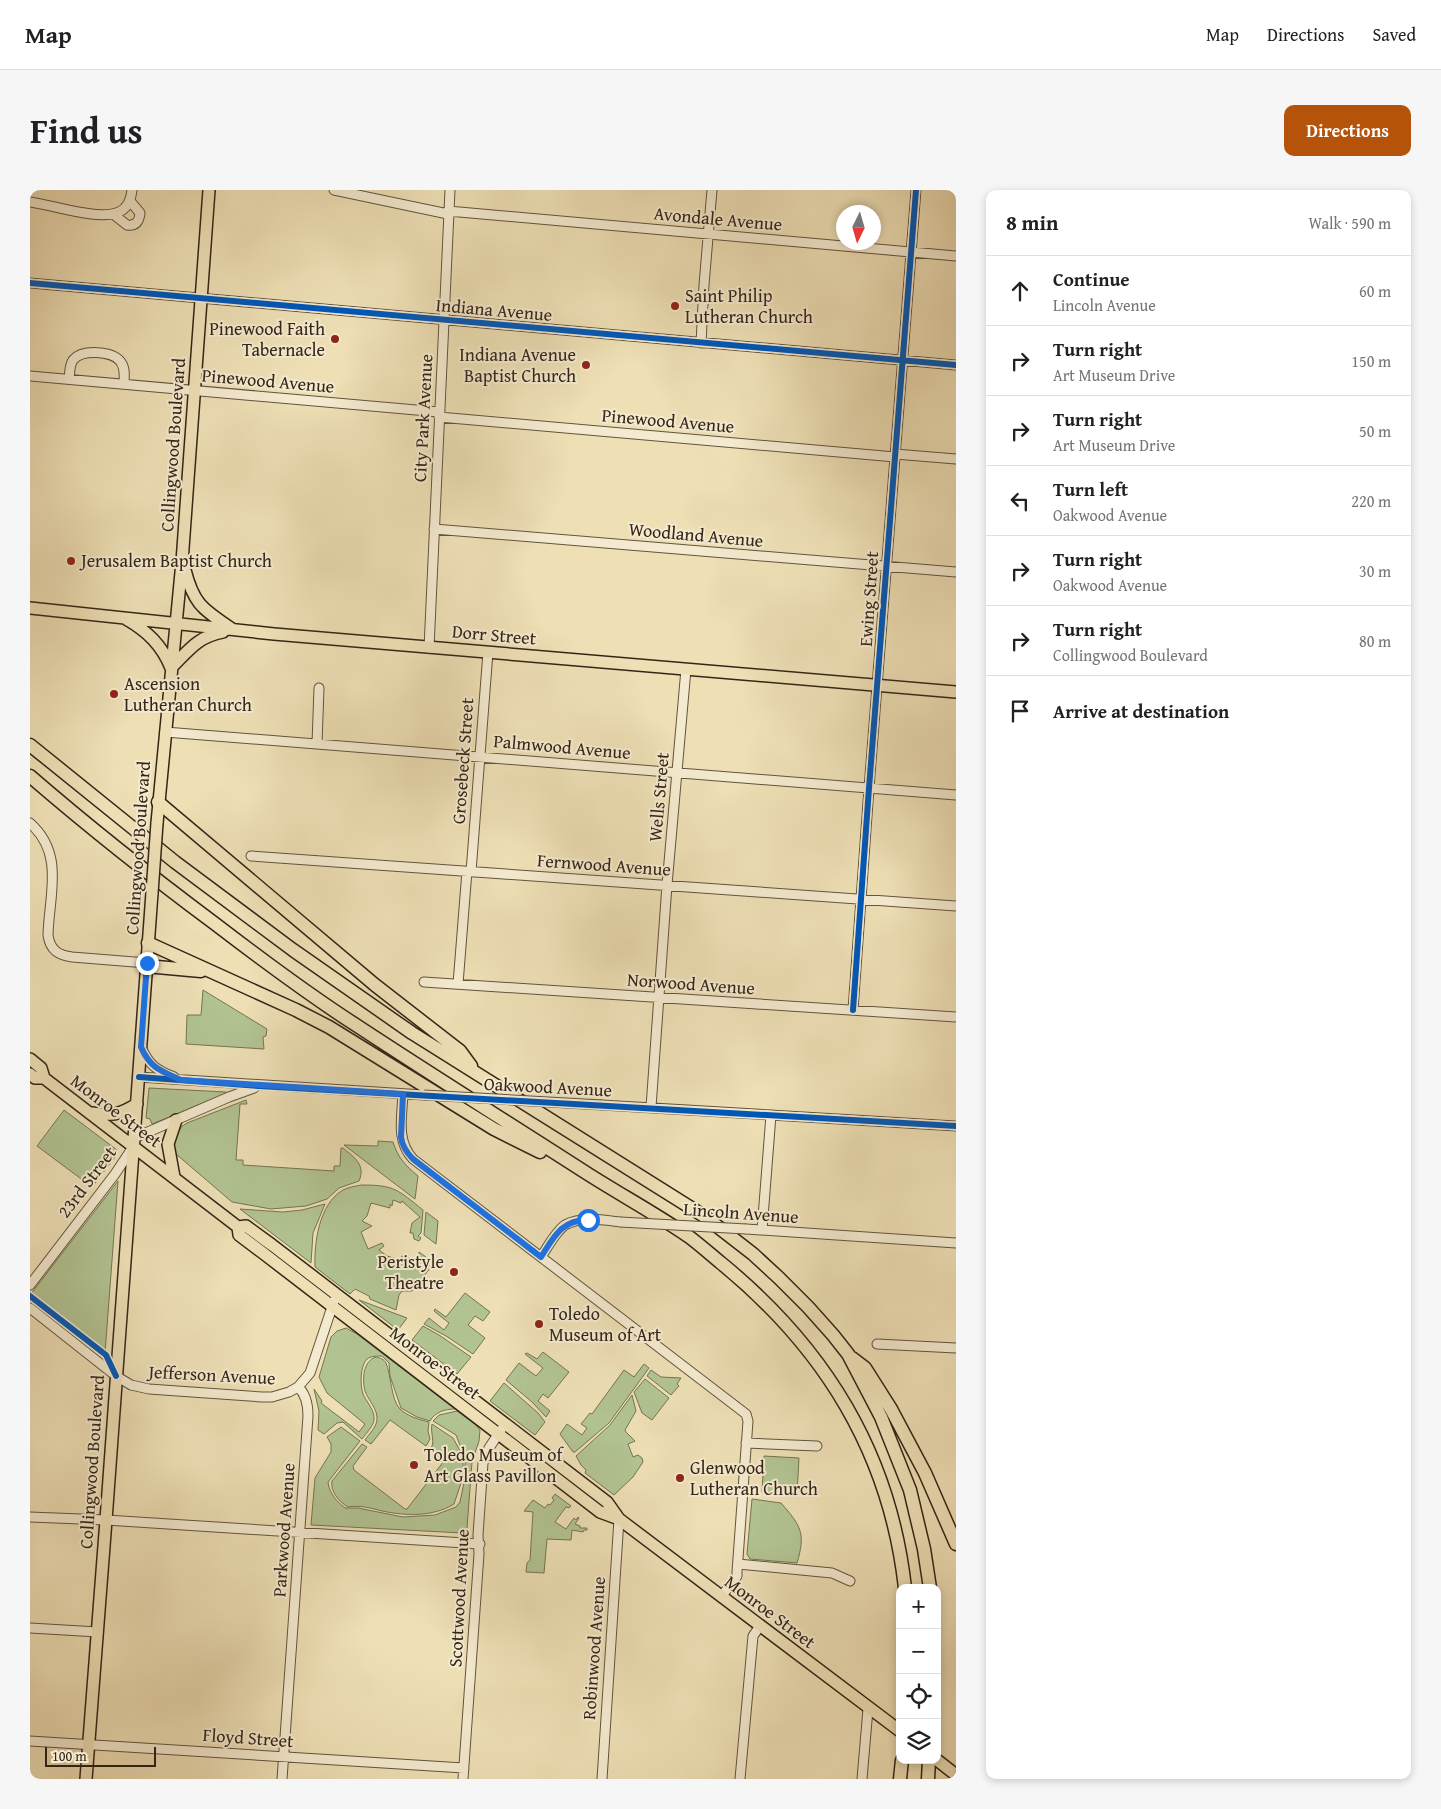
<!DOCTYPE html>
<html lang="en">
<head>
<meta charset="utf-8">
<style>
  :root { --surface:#fff; --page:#f6f6f6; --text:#202124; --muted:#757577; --line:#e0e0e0; --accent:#b45309 }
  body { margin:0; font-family:"Gentium Book Plus",serif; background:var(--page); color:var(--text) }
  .controls { position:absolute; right:15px; bottom:15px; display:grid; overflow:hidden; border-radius:10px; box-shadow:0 2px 8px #0003 }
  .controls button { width:45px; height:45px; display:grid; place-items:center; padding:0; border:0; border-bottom:1px solid var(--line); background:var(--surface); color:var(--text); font:25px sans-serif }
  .compass { position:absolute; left:806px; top:15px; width:45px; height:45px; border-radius:50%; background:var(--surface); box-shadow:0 2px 8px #0003; rotate:185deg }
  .scale { position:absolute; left:15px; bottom:12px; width:111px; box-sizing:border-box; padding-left:5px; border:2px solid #342517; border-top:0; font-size:14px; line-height:18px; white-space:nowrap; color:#342517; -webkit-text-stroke:4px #f4eacf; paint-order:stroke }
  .stop { position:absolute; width:15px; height:15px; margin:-11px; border:4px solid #1a73e8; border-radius:50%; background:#fff }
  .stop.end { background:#1a73e8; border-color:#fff; box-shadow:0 1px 5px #0008 }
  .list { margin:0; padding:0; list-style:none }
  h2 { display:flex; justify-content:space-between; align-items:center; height:65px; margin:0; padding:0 20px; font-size:21px }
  h2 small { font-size:16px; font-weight:400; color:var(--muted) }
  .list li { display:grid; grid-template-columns:32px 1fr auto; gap:15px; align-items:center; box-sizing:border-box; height:70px; padding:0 20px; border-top:1px solid var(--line) }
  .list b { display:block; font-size:19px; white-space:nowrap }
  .list p { margin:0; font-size:16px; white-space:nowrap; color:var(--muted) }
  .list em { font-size:16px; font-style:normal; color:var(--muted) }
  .icon { flex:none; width:28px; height:28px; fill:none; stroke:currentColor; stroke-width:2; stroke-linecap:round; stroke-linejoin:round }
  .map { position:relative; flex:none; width:926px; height:1589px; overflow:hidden; border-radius:10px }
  header { display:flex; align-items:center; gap:30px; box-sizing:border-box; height:70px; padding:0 25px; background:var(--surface); border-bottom:1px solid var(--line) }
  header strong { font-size:24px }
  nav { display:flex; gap:28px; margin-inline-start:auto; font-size:18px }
  .intro { display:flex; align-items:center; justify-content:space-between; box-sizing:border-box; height:120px; padding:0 30px }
  h1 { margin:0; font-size:35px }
  .button { padding:12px 22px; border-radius:10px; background:var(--accent); color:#fff; font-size:18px; font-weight:700 }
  main { display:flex; gap:30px; padding:0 30px }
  aside { flex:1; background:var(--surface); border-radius:10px; box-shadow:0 2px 8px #0003 }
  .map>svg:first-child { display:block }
  .green { fill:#b2c392; stroke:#737454 }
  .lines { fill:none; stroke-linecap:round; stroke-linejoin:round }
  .minor-casing { stroke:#62543e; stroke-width:11 }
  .major-casing { stroke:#342517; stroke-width:14 }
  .highway-casing { stroke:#342517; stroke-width:15 }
  .minor { stroke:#f4eacf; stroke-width:9 }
  .major { stroke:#eedfb5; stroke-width:11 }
  .highway { stroke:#eedfb5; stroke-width:12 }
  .minor-bridge-casing { stroke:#62543e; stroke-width:11; stroke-linecap:butt }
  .major-bridge-casing { stroke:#342517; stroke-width:14; stroke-linecap:butt }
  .minor-bridge { stroke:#f4eacf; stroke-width:9 }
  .major-bridge { stroke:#eedfb5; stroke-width:11 }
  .cycleway-casing { stroke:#f4eacf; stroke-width:9 }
  .cycleway { stroke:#0057b8; stroke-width:6 }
  .route { stroke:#1a73e8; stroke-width:6 }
  .poi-dot { fill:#8f2418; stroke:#f4eacf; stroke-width:2 }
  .labels { text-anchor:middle; stroke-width:4; stroke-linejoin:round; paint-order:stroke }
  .street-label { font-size:18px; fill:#342517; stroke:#f4eacf }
  .poi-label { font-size:18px; fill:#342517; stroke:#f4eacf; text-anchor:start }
</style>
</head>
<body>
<header>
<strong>Map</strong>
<nav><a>Map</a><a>Directions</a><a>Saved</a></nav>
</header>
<div class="intro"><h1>Find us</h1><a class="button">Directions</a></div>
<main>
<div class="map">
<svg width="926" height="1589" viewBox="0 0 926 1589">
  <rect width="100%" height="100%" fill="#eedfb5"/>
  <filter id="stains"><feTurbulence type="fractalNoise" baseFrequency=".004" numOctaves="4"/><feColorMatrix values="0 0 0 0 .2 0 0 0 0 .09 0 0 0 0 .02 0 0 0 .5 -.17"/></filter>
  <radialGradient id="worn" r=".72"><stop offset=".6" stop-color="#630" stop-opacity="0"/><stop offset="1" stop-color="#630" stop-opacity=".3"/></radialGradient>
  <!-- green -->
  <path class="green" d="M 173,800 L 237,839 L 236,846 L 233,847 L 234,859 L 156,854 L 157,825 L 171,825 Z
    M 119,898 L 196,902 L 197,903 L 122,934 L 120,929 L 116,928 Z
    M 216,910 L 217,914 L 210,914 L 206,970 L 213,970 L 213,975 L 304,981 L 304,976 L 310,976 L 311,958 L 313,958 C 324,967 336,975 329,991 L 309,998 L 297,1009 L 276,1016 L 241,1019 L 202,1012 L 146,964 L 144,957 L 145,949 L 151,937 L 157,933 Z
    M 34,920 L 87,960 L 85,967 L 62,997 L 7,956 Z
    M 348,951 L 363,952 C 368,968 376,976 388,986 L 385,1009 L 314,955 L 348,956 Z
    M 88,991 L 75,1163 L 0,1105 Z
    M 332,995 C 365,995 368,1000 393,1020 L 391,1043 L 388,1046 L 391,1048 L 389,1051 L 384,1049 L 383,1043 L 380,1043 L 382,1033 L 390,1027 L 372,1011 L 371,1013 L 363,1010 L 362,1016 L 360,1014 L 360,1018 L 341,1013 L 337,1026 L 332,1031 L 342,1036 L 331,1042 L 338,1059 L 352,1053 L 354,1056 L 349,1060 L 357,1066 L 370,1070 L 372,1066 L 388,1071 L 389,1062 L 400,1070 L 397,1074 L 401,1077 L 382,1101 L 372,1101 L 369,1105 L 366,1120 L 340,1109 L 339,1106 L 325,1099 L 320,1104 L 285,1077 C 284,1053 289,1014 313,1000 C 319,997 326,996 332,995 Z
    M 295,1014 L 283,1043 L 281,1073 L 210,1019 L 253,1022 L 272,1020 Z
    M 396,1022 L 408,1031 L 406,1054 L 394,1045 Z
    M 435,1103 L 460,1122 L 453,1131 L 445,1126 L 438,1135 L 455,1148 L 443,1164 L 416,1146 L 394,1134 L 399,1128 L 414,1140 L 419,1133 L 404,1121 L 405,1119 L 416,1127 Z
    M 329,1110 L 377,1128 L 368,1140 Z
    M 393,1136 L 409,1145 L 441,1167 L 427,1184 L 382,1150 Z
    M 316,1138 L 327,1144 L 425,1219 C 415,1219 405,1222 400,1231 L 387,1227 L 371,1218 L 360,1186 L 359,1173 L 352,1166 C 347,1166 341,1166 337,1169 C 330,1176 330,1195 333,1204 C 336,1211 345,1221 344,1229 C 344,1236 336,1243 332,1249 L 313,1232 L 307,1233 L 294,1244 L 288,1240 L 289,1221 L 284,1199 L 292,1211 L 291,1213 L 329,1242 L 335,1234 L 297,1203 L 289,1187 L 301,1147 L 307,1141 Z
    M 513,1162 L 539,1182 L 518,1208 L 513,1204 L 508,1211 L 520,1221 L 516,1227 L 502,1212 L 476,1190 L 489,1173 L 506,1186 L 513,1178 L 495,1164 L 497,1163 L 507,1169 Z
    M 346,1167 C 350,1168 354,1169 356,1173 C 361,1184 361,1210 370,1219 C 377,1226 390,1230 399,1232 L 398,1241 L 400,1249 L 396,1256 L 360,1230 L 341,1254 L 335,1250 C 339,1244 346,1238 347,1230 C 348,1219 338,1210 335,1201 C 332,1189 333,1171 346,1167 Z
    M 614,1174 L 619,1178 L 579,1233 L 545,1262 L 543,1262 L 530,1244 L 537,1234 L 552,1245 L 557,1238 L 551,1234 L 560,1223 L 562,1224 L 594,1180 L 604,1187 Z
    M 621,1180 L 631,1187 L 651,1188 L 647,1194 L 649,1196 L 641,1205 L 617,1186 Z
    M 615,1189 L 639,1208 L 622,1230 L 612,1223 L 604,1202 Z
    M 474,1193 L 508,1223 L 515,1232 L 505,1245 L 460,1211 Z
    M 602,1205 L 606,1221 L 595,1240 L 596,1242 L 605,1251 L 598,1254 L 603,1267 L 608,1265 L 612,1268 L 613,1272 L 603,1287 L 584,1305 L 555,1283 L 556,1280 L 551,1275 L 546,1266 L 580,1235 Z
    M 427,1221 L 445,1234 L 450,1240 L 449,1251 L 442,1272 L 437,1338 L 432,1343 L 281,1335 L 285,1288 L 301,1262 L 301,1254 L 297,1247 L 311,1237 L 330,1251 L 298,1292 C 299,1303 307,1312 315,1318 L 328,1318 L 373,1327 L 405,1325 L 426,1317 L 430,1312 L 435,1288 L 435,1268 L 426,1245 L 403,1231 L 409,1225 Z
    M 402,1234 L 423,1248 L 433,1266 L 433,1287 L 424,1314 C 403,1327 376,1326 352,1321 C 341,1318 330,1315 318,1317 C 309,1312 300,1301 302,1291 L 332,1254 L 337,1257 L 323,1276 L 324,1280 L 375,1319 L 377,1319 L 414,1271 L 400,1260 C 406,1252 400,1244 402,1234 Z
    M 734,1266 L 769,1268 L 767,1304 L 732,1302 Z
    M 525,1304 L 541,1316 L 539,1318 L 536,1317 L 525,1332 L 536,1339 L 544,1328 L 546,1330 L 548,1327 L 549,1328 L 545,1334 L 550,1336 L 550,1338 L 557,1338 L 557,1340 L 554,1340 L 553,1342 L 542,1340 L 541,1350 L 517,1349 L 514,1383 L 496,1382 L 497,1373 L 500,1370 L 503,1322 L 494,1321 L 503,1310 L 515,1318 L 518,1314 L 520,1315 L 524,1310 L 522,1308 Z
    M 722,1309 L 751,1313 C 771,1336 776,1343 767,1373 L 720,1369 L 717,1364 Z"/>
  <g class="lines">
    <defs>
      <path id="minor" d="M 304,0 L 418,24
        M 0,12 C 23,15 68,31 89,22 C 98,18 101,9 102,0
        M 418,21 L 926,66
        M 83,24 L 97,35 C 106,36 109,32 110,23 L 100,11
        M 0,93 L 926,175
        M 671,153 L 674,95 L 682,0
        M 0,186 L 409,222
        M 39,189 C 40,183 39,176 43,170 C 52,159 82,161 90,171 C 96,178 94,187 94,194
        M 409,227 L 865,267
        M 865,264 L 926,269
        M 404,339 L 926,382
        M 399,458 L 420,0
        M 135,542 L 926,605
        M 287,554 L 289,498
        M 0,633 C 35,664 19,705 18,745 C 20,760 28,765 42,767 L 117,773
        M 221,666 L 926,716
        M 441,682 L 458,462
        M 394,792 L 926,827
        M 428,794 L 437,681
        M 823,820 L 839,598 L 886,0
        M 111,857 C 119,875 126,880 144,887
        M 109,887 L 394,905
        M 373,904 C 372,927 366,951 383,969 L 716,1224 L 718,1231 L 707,1382 L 707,1386 L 691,1407
        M 572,915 L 926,936
        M 621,917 L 637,695 L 656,479
        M 104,948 L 199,907 L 224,898
        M 716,1039 L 926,1053
        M 732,1040 L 741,925
        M 511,1067 C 518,1057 525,1042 535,1035 C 550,1026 573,1030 590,1032
        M 0,1095 L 85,984 L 103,957
        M 0,1118 L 86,1186 L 101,1195 L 119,1199 L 232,1207 L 242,1207 L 259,1202 L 268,1197 L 280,1183 L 304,1111
        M 847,1154 L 926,1158
        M 716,1253 L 787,1256
        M 0,1327 L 76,1330 L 450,1354
        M 708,1374 L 802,1383 L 820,1391
        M 0,1438 L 68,1442
        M 0,1551 L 434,1578
        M 252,1589 L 278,1226 C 278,1215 276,1204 268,1197
        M 433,1589 L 449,1364 L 448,1345 L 453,1273 L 459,1258 L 471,1240
        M 572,1589 L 589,1329
        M 710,1589 L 723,1446 L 730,1436
        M 832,1589 L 838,1519"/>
      <path id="major" d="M 155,380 C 164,415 173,419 202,439
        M 0,418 L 244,444 L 926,502
        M 96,429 C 117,441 132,455 141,478 C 159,460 167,447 193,442
        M 127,633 L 152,372 L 179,0
        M 0,869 L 11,878 L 14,888
        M 0,884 L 5,888 L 14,888 L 208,1037 L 216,1036 L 242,1055 L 577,1312 L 589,1329
        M 62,923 C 83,926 89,925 107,914
        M 144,987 L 138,954 L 146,930
        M 208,1037 L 209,1045 L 233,1063 L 570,1322 L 589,1329 L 870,1541
        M 907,1570 L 926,1585
        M 56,1589 L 76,1330 L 122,703"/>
      <path id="highway" d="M 0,555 L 145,672 L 263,760 L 382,843 L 674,1026 L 723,1064 L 749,1088 L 778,1117 L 803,1145 L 818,1164 L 851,1227 L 880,1300 L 894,1359 L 900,1398
        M 0,586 C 59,637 121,686 184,733 C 231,769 279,805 329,837 C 405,887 482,935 558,984 C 591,1005 626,1024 658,1046 C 669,1054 680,1064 691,1073 C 795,1158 860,1263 875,1398
        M 128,612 L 345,795 L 430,861 L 441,876
        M 118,753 L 266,820 L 299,837 L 464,939 L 510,962
        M 116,776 L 171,781
        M 822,1168 L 835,1178 L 861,1219 L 895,1283 L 926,1354
        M 870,1589 L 872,1570
        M 898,1589 L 899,1570"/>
    </defs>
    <!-- minor casing -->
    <use href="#minor" class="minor-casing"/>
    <!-- major casing -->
    <use href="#major" class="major-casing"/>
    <!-- highway casing -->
    <use href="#highway" class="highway-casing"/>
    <!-- minor -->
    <use href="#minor" class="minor"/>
    <!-- major -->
    <use href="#major" class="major"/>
    <!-- highway -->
    <use href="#highway" class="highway"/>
    <defs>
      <path id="minor-bridge" d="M 394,905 L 572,915
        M 590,1032 L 716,1039"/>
      <path id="major-bridge" d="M 122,703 L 127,633"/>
    </defs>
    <!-- minor-bridge casing -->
    <use href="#minor-bridge" class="minor-bridge-casing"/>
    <!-- major-bridge casing -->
    <use href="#major-bridge" class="major-bridge-casing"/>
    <!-- minor-bridge -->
    <use href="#minor-bridge" class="minor-bridge"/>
    <!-- major-bridge -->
    <use href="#major-bridge" class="major-bridge"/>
    <defs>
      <path id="cycleway" d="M 0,93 L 926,175
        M 823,820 L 839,598 L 886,0
        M 109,887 L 229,896 L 926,936
        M 0,1106 L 76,1165 L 86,1186"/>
    </defs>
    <!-- cycleway casing -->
    <use href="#cycleway" class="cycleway-casing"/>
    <!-- cycleway -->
    <use href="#cycleway" class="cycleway"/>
  </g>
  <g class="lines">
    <!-- route -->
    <path class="route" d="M 117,773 L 111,857 C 120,878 131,881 151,890 L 373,904 L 371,947 C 372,956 376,962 383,969 L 511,1067 C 524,1047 531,1030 558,1030"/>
  </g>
  <!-- markers -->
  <g class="poi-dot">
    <circle cx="645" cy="116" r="5"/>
    <circle cx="305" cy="149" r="5"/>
    <circle cx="556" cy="175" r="5"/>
    <circle cx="41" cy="371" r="5"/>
    <circle cx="84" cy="504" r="5"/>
    <circle cx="424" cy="1082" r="5"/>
    <circle cx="509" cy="1134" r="5"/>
    <circle cx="384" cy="1275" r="5"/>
    <circle cx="650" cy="1288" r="5"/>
  </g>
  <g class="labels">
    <!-- street labels -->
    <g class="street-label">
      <text transform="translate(688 29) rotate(5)" y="6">Avondale Avenue</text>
      <text transform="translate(464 120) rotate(5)" y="6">Indiana Avenue</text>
      <text transform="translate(238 191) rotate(5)" y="6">Pinewood Avenue</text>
      <text transform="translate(393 228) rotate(-87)" y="6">City Park Avenue</text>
      <text transform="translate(638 231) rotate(5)" y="6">Pinewood Avenue</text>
      <text transform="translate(143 255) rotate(-86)" y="6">Collingwood Boulevard</text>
      <text transform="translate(666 345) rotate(5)" y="6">Woodland Avenue</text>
      <text transform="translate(839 409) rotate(-86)" y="6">Ewing Street</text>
      <text transform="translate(464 445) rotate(5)" y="6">Dorr Street</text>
      <text transform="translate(532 557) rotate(5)" y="6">Palmwood Avenue</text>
      <text transform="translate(433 571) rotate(-86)" y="6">Grosebeck Street</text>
      <text transform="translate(629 607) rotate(-85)" y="6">Wells Street</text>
      <text transform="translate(108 658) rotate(-86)" y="6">Collingwood Boulevard</text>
      <text transform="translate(574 675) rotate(4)" y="6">Fernwood Avenue</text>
      <text transform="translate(661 794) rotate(4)" y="6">Norwood Avenue</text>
      <text transform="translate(518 897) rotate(3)" y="6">Oakwood Avenue</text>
      <text transform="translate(86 921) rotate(37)" y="6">Monroe Street</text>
      <text transform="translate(57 992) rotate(-53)" y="6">23rd Street</text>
      <text transform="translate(711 1023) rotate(4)" y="6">Lincoln Avenue</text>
      <text transform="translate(405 1173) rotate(37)" y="6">Monroe Street</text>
      <text transform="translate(182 1185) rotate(3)" y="6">Jefferson Avenue</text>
      <text transform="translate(62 1272) rotate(-86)" y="6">Collingwood Boulevard</text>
      <text transform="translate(254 1340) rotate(-86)" y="6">Parkwood Avenue</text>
      <text transform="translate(429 1408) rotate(-87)" y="6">Scottwood Avenue</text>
      <text transform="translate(740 1422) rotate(37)" y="6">Monroe Street</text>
      <text transform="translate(564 1458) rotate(-86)" y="6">Robinwood Avenue</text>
      <text transform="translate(218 1548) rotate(4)" y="6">Floyd Street</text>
    </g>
    <!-- poi labels -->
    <g class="poi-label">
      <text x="655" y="112">Saint Philip<tspan x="655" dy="21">Lutheran Church</tspan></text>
      <text x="295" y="145" text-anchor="end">Pinewood Faith<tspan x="295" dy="21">Tabernacle</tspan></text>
      <text x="546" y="171" text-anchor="end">Indiana Avenue<tspan x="546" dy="21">Baptist Church</tspan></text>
      <text x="51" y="377">Jerusalem Baptist Church</text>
      <text x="94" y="500">Ascension<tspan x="94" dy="21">Lutheran Church</tspan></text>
      <text x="414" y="1078" text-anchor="end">Peristyle<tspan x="414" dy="21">Theatre</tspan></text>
      <text x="519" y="1130">Toledo<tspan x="519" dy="21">Museum of Art</tspan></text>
      <text x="394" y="1271">Toledo Museum of<tspan x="394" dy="21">Art Glass Pavillon</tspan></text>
      <text x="660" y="1284">Glenwood<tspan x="660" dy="21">Lutheran Church</tspan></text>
    </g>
  </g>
  <rect width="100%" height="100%" filter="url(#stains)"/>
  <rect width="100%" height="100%" fill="url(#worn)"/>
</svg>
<div class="controls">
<button>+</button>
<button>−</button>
<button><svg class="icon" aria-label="locate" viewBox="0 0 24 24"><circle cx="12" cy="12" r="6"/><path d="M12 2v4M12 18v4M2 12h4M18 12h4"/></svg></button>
<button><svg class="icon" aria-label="layers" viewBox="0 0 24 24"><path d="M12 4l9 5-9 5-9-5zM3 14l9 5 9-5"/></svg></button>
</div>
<svg class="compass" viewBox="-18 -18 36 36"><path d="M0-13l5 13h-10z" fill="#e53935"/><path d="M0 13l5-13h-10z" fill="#757577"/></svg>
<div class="scale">100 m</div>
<div class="stop" style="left:558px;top:1030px"></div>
<div class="stop end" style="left:117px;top:773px"></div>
</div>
<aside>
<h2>8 min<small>Walk · 590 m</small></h2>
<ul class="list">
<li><svg class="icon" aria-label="ahead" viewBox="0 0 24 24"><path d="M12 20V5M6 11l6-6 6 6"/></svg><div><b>Continue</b><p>Lincoln Avenue</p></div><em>60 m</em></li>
<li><svg class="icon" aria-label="right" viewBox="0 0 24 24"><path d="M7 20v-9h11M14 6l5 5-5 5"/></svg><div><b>Turn right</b><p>Art Museum Drive</p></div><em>150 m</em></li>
<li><svg class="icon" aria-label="right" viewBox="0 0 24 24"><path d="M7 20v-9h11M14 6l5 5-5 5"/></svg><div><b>Turn right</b><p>Art Museum Drive</p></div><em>50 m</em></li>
<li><svg class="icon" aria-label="left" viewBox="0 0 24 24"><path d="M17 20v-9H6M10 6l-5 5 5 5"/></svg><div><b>Turn left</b><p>Oakwood Avenue</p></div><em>220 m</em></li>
<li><svg class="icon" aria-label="right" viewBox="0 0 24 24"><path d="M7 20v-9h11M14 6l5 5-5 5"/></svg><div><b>Turn right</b><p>Oakwood Avenue</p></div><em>30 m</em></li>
<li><svg class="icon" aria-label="right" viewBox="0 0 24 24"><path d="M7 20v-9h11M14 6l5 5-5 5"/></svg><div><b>Turn right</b><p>Collingwood Boulevard</p></div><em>80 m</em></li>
<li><svg class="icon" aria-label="arrive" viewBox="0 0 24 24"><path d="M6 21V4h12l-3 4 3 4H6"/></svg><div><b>Arrive at destination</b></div></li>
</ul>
</aside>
</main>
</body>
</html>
